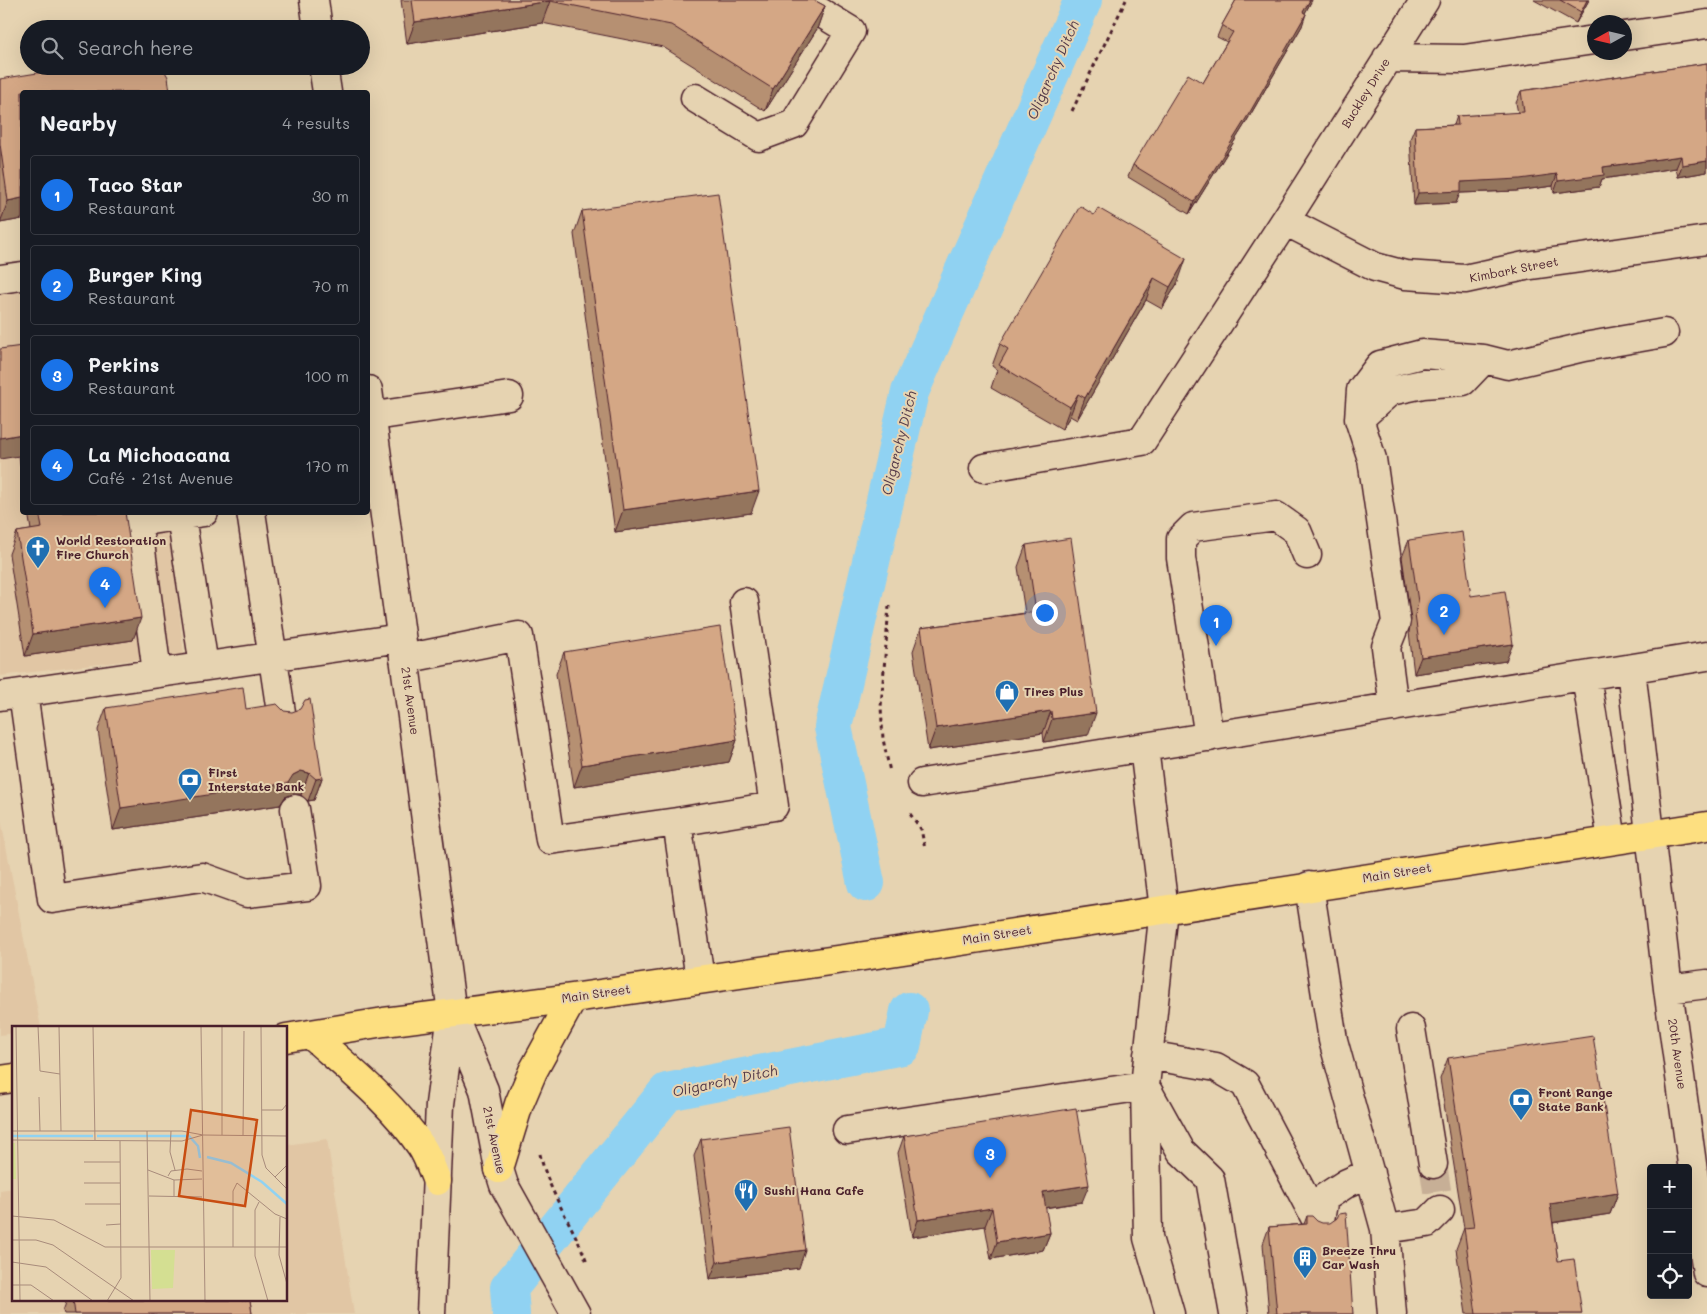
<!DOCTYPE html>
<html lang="en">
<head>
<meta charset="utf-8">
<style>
  :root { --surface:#171b24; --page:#20242c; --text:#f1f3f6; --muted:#9ea1a6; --line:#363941; --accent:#1a73e8 }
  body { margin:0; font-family:Mali,sans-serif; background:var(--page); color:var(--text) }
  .controls { position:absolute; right:15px; bottom:15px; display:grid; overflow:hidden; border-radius:5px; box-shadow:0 5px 20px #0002 }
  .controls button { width:45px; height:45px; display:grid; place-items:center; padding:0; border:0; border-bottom:1px solid var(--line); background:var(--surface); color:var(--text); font:25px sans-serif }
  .compass { position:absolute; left:1587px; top:15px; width:45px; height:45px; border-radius:50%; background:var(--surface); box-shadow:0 5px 20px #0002; rotate:262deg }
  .you { position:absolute; left:1044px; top:612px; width:18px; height:18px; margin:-12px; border:4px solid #fff; border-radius:50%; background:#1a73e8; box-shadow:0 0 0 8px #1a73e833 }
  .badge { display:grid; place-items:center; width:32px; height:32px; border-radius:50%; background:var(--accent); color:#fff; font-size:16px; font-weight:700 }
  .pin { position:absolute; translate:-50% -41px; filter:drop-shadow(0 1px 2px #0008) }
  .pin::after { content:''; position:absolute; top:26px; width:18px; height:15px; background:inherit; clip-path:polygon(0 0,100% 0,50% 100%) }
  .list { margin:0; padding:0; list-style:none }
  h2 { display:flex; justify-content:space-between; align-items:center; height:65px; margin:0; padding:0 20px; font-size:21px }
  h2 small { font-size:16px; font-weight:400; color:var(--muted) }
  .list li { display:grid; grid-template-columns:32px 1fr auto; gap:15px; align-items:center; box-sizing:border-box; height:80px; margin:0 10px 10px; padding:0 10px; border:1px solid var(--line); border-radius:5px }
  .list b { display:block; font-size:19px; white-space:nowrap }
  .list p { margin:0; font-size:16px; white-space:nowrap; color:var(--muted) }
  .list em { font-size:16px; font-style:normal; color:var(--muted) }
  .icon { flex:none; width:28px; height:28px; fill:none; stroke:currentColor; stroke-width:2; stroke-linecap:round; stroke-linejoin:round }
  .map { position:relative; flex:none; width:1707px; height:1314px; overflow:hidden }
  .search { position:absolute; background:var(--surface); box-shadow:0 5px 20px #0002; left:20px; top:20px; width:350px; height:55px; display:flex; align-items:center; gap:12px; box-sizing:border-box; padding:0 18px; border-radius:28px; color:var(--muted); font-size:19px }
  .panel { position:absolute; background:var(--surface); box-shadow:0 5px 20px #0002; left:20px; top:90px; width:350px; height:425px; border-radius:5px }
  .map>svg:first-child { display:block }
  .built { fill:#e1c6a4 }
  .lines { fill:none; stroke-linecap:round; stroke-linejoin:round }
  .canal { stroke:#90d2f2; stroke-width:38 }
  .minor-tunnel { stroke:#c7af96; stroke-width:28; stroke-dasharray:28 14; stroke-linecap:butt }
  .minor-casing { stroke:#4a1f2b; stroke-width:31 }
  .highway-casing { stroke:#4a1f2b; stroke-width:31 }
  .path { stroke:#4a1f2b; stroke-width:3; stroke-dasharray:4 4; stroke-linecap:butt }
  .minor { stroke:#e6d3b1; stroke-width:28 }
  .highway { stroke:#fddf80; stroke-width:28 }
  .wall { fill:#b69072; stroke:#4a1f2b }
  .shaded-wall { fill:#94755d; stroke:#4a1f2b }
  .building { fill:#d4a785; stroke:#4a1f2b }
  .labels { text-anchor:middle; stroke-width:4; stroke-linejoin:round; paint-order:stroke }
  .street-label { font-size:12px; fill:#4a1f2b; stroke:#e6d3b1 }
  .poi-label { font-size:12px; font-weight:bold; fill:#4a1f2b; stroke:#e6d3b1; text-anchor:start }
  .water-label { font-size:14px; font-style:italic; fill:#543a49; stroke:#e6d3b1 }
  .inset-river { fill:none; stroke:#90d2f2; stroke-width:2.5 }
  .inset-road { fill:none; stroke:#a88b7b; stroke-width:1 }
  .view { fill:#c84d12; fill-opacity:0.15; stroke:#c84d12; stroke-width:2.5 }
  .inset-edge { fill:none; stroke:#4a1f2b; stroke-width:2.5 }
</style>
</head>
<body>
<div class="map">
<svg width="1707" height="1314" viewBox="0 0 1707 1314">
  <rect width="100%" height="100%" fill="#e6d3b1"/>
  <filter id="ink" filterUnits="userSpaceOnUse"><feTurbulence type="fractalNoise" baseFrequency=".02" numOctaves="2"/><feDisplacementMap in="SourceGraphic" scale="10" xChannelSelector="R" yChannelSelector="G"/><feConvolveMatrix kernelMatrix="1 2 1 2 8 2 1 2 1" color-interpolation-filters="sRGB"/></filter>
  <g filter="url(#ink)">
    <!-- built -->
    <path class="built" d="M 22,288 L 22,512 L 168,513 L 184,654 L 0,676 L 0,291 Z
      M 0,815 L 41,1028 L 14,1028 L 14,1033 L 0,1035 Z
      M 327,1139 L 354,1314 L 0,1314 L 0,1190 L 14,1188 L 14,1300 L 286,1300 L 286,1145 Z"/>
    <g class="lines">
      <!-- canal -->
      <path class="canal" d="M 866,883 L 833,727 L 910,392 L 1083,0
        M 511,1314 L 509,1288 L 667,1092 L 902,1046 L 909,1011"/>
      <!-- minor-tunnel -->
      <path class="minor-tunnel" d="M 1433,1164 L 1440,1210"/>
      <defs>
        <path id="minor" d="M 314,0 L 318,29
          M 1425,0 L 1285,221 L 1375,267 L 1405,275 L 1465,279 L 1525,266 L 1707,240
          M 1624,36 L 1707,24
          M 1387,58 L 1464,59 L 1594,40
          M 323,66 L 327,92
          M 695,98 L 759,137 L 794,124 L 851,31 L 800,0
          M 0,279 L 22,276
          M 368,390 L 452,1013 L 484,1090 L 499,1169 L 504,1185 L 576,1314
          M 368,417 L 509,396
          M 1359,419 L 1390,391 L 1423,384 L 1463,381 L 1484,359
          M 984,468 L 1142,441 L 1285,221
          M 136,512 L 157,673
          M 251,512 L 282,719
          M 181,516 L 204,666
          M 137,522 L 204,512
          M 404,659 L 519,636 L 550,840 L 677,822
          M 1631,669 L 1668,989 L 1707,1273
          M 1586,676 L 1612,840
          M 23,693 L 52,899 L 202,877 L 247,893 L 307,886 L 295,809
          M 0,696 L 401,638
          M 1394,707 L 1386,647 L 1396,622 L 1372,459 L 1359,419 L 1361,390 L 1380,365 L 1422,354 L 1484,359 L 1508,365 L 1584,347 L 1664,333
          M 1209,737 L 1181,558 L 1181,539 L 1193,527 L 1276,516 L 1297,531 L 1307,555
          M 1144,748 L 1164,909 L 1145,1086 L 1148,1238 L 1170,1314
          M 922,783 L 1707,656
          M 1309,886 L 1333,1040 L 1385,1229 L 1392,1314
          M 700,979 L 677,822 L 774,806 L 744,602
          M 1668,989 L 1707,984
          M 1411,1029 L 1433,1164
          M 1148,1055 L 1216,1067 L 1245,1084 L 1319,1225
          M 847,1130 L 1145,1086 L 1181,1151 L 1210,1179 L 1234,1314
          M 1319,1225 L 1324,1198 L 1347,1183 L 1370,1173
          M 1385,1229 L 1427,1223 L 1440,1210
          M 431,1314 L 440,1104 L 452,1014"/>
        <path id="highway" d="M 310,1034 C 349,1069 392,1103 421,1146 C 428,1156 432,1170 437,1181
          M 286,1038 L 384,1022 L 573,998 L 871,955 L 1707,826
          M 0,1080 L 14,1078
          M 499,1169 L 519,1104 L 533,1071 L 573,998"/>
      </defs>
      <!-- minor casing -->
      <use href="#minor" class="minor-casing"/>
      <!-- highway casing -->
      <use href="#highway" class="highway-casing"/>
      <!-- path -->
      <path class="path" d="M 1072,111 L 1126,0
        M 889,606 L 881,707 L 883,739 L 890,772
        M 910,814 L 921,829 L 925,849
        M 540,1154 C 549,1193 573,1225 587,1262"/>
      <!-- minor -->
      <use href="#minor" class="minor"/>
      <!-- highway -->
      <use href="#highway" class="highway"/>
    </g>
    <!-- wall -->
    <path class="wall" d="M 401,0 L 814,0 L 825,6 L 817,29 L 765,111 L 663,47 L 542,23 L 407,44 Z
      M 1236,0 L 1312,0 L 1305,13 L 1302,26 L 1245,124 L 1189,214 L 1128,177 L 1133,165 L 1203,83 L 1227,42 L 1217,37 L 1222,25 Z
      M 1534,0 L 1589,0 L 1576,23 Z
      M 1707,63 L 1707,172 L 1678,177 L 1676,168 L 1602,179 L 1599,187 L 1554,193 L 1553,186 L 1516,191 L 1460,193 L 1456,203 L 1414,205 L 1410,139 L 1415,127 L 1454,125 L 1457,116 L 1518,113 L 1516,103 L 1521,91 Z
      M 0,79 L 22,92 L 22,219 L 0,223 Z
      M 582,211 L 751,513 L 615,532 L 574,234 Z
      M 1094,215 L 1178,282 L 1162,309 L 1146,300 L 1077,420 L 1070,416 L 1062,429 L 991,388 L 997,370 L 992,366 L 1000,344 Z
      M 22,346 L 22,477 L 19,456 Z
      M 28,512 L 125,512 L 133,640 L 25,656 L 9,554 L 17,532 L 31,530 Z
      M 1409,540 L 1471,596 L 1506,661 L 1414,674 L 1409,632 L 1411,620 L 1402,557 Z
      M 1026,545 L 1088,735 L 1044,742 L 1043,733 L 928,750 L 913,651 L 921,628 L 1025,613 L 1018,567 Z
      M 564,652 L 737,740 L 729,762 L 574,787 L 556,674 Z
      M 106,708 L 246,709 L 322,778 L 314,800 L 308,801 L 301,795 L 293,794 L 285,797 L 280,805 L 113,830 L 98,730 Z
      M 1448,1058 L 1618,1193 L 1610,1214 L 1553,1223 L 1558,1261 L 1582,1314 L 1466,1314 L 1456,1249 L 1464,1228 L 1440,1079 Z
      M 904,1136 L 1082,1202 L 1045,1208 L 1050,1233 L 1043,1250 L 991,1259 L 985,1226 L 912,1237 L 898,1153 Z
      M 701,1139 L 799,1268 L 710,1279 L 694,1156 Z
      M 1307,1216 L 1353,1314 L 1269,1314 L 1263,1244 L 1269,1227 L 1304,1224 Z
      M 67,1300 L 250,1300 L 252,1314 L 64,1314 L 63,1311 Z"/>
    <!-- shaded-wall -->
    <path class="shaded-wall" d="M 1310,0 L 1312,0 L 1299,24 L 1303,12 Z
      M 1587,0 L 1589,0 L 1576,23 L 1581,12 Z
      M 550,1 L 542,23 L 407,44 L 415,22 Z
      M 825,6 L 817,29 L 765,111 L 773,89 Z
      M 1306,14 L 1302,26 L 1245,124 L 1189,214 L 1194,202 Z
      M 1681,156 L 1676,168 L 1602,179 L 1599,187 L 1554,193 L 1558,181 L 1603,167 Z
      M 1707,161 L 1707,172 L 1678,177 L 1682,165 Z
      M 1557,174 L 1553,186 L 1516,191 L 1460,193 L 1456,203 L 1414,205 L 1418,193 L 1461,182 Z
      M 22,198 L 22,219 L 0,223 L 8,201 Z
      M 1186,259 L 1178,282 L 1162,309 L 1170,287 Z
      M 1154,278 L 1146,300 L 1077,420 L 1085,398 Z
      M 1078,394 L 1070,416 L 1062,429 L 1070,407 Z
      M 22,434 L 22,447 L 19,456 L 0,459 L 0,438 Z
      M 759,491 L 751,513 L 615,532 L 623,510 Z
      M 141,618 L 133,640 L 25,656 L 33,634 Z
      M 1513,644 L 1506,661 L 1414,674 L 1421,657 Z
      M 1051,711 L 1043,733 L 928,750 L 936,728 Z
      M 1096,713 L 1088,735 L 1044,742 L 1052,719 Z
      M 737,740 L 729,762 L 574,787 L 582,765 Z
      M 301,771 L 309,773 L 301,795 L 293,794 L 285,797 L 280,805 L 113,830 L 121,808 L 293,775 Z
      M 322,778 L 314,800 L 308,801 L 316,779 Z
      M 1089,1185 L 1082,1202 L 1037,1209 L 1043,1192 Z
      M 1618,1193 L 1610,1214 L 1543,1224 L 1550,1204 Z
      M 992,1208 L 985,1226 L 912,1237 L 918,1220 Z
      M 1050,1233 L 1043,1250 L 991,1259 L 997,1242 Z
      M 805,1250 L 799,1268 L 710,1279 L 717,1262 Z"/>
    <!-- building -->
    <path class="building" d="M 412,0 L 814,0 L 825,6 L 773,89 L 671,25 L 550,1 L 415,22 Z
      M 1236,0 L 1310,0 L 1303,12 L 1306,14 L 1250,112 L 1194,202 L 1133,165 L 1188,74 L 1203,83 L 1233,32 L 1222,25 Z
      M 1560,0 L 1587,0 L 1581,12 Z
      M 1707,63 L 1707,161 L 1682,165 L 1681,156 L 1603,167 L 1604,175 L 1558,181 L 1557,174 L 1520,179 L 1461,182 L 1461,191 L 1418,193 L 1415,127 L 1458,125 L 1457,116 L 1524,112 L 1521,91 Z
      M 81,66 L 162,66 L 168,77 L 170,92 L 22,92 L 22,198 L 8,201 L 0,144 L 0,79 Z
      M 718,193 L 759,491 L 623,510 L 582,211 Z
      M 1080,206 L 1094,215 L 1098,208 L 1186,259 L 1170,287 L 1154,278 L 1085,398 L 1078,394 L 1070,407 L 999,365 L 1008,349 L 1000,344 Z
      M 22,346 L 22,434 L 0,438 L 0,349 Z
      M 39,512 L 125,512 L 141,618 L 33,634 L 17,532 L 42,528 Z
      M 1462,532 L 1471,596 L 1505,591 L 1513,644 L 1421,657 L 1415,615 L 1418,602 L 1409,540 Z
      M 1071,538 L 1096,713 L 1052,719 L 1051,711 L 936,728 L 921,628 L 1036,612 L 1026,545 Z
      M 720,627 L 737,740 L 582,765 L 564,652 Z
      M 243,687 L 246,709 L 277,704 L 284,711 L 292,712 L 300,709 L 305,700 L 310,699 L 322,778 L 316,779 L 309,773 L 301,771 L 293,775 L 288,783 L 121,808 L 106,708 Z
      M 1593,1036 L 1618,1193 L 1550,1204 L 1558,1261 L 1574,1259 L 1582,1314 L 1476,1314 L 1464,1228 L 1474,1227 L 1448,1058 Z
      M 1076,1108 L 1089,1185 L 1043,1192 L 1050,1233 L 997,1242 L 992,1208 L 918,1220 L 904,1136 Z
      M 789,1127 L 805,1250 L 717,1262 L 701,1139 Z
      M 1346,1213 L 1353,1314 L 1277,1314 L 1269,1227 L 1307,1224 L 1307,1216 L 1312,1216 L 1317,1221 L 1322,1223 L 1330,1223 L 1337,1218 L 1339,1214 Z
      M 73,1300 L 250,1300 L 252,1314 L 75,1314 Z"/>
  </g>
  <!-- icons -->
  <defs>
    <symbol id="church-pin" viewBox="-11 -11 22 30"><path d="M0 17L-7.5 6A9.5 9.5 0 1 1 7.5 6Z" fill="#1f6fb2" stroke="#e6d3b1"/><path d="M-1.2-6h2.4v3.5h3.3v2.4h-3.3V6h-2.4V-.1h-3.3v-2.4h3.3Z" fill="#fff"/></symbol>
    <symbol id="shop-pin" viewBox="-11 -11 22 30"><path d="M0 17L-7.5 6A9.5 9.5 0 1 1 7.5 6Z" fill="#1f6fb2" stroke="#e6d3b1"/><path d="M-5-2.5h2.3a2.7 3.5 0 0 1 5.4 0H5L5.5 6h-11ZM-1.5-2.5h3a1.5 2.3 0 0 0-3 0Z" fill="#fff"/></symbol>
    <symbol id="bank-pin" viewBox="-11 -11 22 30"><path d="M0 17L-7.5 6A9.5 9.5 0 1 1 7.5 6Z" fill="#1f6fb2" stroke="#e6d3b1"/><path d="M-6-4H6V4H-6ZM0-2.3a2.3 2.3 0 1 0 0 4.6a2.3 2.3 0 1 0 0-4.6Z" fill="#fff"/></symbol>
    <symbol id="restaurant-pin" viewBox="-11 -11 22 30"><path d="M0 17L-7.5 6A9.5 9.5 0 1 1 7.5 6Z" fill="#1f6fb2" stroke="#e6d3b1"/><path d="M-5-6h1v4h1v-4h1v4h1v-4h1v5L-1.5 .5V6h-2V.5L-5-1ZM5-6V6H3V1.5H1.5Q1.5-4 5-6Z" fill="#fff"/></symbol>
    <symbol id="building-pin" viewBox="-11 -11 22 30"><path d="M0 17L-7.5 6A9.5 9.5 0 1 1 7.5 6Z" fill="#1f6fb2" stroke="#e6d3b1"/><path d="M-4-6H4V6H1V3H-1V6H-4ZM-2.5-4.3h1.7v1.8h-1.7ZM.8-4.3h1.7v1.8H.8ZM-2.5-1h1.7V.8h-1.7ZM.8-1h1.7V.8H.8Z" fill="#fff"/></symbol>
  </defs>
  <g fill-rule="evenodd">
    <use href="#church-pin" x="24" y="534" width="28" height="38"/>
    <use href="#shop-pin" x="993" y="678" width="28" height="38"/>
    <use href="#bank-pin" x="176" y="766" width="28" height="38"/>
    <use href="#bank-pin" x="1507" y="1086" width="28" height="38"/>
    <use href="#restaurant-pin" x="732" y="1177" width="28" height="38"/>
    <use href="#building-pin" x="1291" y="1244" width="28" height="38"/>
  </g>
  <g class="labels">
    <!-- street labels -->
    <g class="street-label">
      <text transform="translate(1366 93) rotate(-58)" y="4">Buckley Drive</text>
      <text transform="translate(1514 270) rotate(-11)" y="4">Kimbark Street</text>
      <text transform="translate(410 701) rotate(82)" y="4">21st Avenue</text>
      <text transform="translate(1397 873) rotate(-9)" y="4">Main Street</text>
      <text transform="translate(997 935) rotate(-9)" y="4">Main Street</text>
      <text transform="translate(596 994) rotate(-8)" y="4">Main Street</text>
      <text transform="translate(1677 1054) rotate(82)" y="4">20th Avenue</text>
      <text transform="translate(494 1140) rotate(78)" y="4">21st Avenue</text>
    </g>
    <!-- poi labels -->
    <g class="poi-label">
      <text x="56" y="545">World Restoration<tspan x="56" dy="14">Fire Church</tspan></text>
      <text x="1024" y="696">Tires Plus</text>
      <text x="208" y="777">First<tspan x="208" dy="14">Interstate Bank</tspan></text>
      <text x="1538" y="1097">Front Range<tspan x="1538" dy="14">State Bank</tspan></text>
      <text x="764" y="1195">Sushi Hana Cafe</text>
      <text x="1322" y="1255">Breeze Thru<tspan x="1322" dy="14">Car Wash</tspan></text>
    </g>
    <!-- water labels -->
    <g class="water-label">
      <text transform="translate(1053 70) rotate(-66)" y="5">Oligarchy Ditch</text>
      <text transform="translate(899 443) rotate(-76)" y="5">Oligarchy Ditch</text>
      <text transform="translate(725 1081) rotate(-12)" y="5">Oligarchy Ditch</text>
    </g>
  </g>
  <!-- overview -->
  <g transform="translate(12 1026)">
    <rect width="275" height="275" fill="#e6d3b1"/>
    <path d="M 0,117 L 3,117 L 4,153 L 0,153 ZM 139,224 L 163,224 L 161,262 L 140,263 Z" fill="#d4df92"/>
    <path class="inset-river" d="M 0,110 L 81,110M 85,110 L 177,110 L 186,120 L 188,132M 195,131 L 219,137 L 250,156 L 275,178"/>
    <path class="inset-road" d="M 4,0 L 8,275M 26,0 L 28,45 L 48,48M 47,0 L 49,105M 81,0 L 83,115M 189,0 L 193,275M 210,0 L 210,109M 249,0 L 250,129 L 254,142 L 275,163M 27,71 L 28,105M 250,84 L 270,84 L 275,78M 0,105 L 170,105 L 191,109M 135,105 L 138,275M 159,105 L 158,126 L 163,144M 231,110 L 232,5M 0,114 L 170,115 L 191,109 L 275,110M 72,136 L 108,136M 136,144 L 162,154 L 190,153M 156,150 L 159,145 L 175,143 L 190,145M 263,151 L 275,139M 72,157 L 108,157M 137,170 L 190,171M 162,170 L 162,154M 247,176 L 243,184 L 243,230 L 256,275M 73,178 L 109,178M 0,190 L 42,194 L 93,221 L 275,221M 268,191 L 267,229 L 275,258M 94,199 L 109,198M 0,214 L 24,214 L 41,219 L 122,275M 221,221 L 221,165 L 225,157 L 263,188 L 275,193M 0,236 L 34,241 L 81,275M 0,259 L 19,259 L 42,275M 95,275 L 109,252 L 108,115"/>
    <path class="view" d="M 179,84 L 245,94 L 233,180 L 167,170 Z"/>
    <rect width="275" height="275" class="inset-edge"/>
  </g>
</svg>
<div class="controls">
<button>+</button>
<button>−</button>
<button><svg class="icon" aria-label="locate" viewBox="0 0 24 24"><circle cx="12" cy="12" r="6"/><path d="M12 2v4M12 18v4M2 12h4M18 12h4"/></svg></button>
</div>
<svg class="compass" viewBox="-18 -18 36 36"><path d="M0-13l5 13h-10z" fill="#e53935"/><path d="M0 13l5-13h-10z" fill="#9ea1a6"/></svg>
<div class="you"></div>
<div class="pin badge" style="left:1216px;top:646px">1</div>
<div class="pin badge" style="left:1444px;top:635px">2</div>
<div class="pin badge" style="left:990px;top:1178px">3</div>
<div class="pin badge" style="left:105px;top:608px">4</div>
<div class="search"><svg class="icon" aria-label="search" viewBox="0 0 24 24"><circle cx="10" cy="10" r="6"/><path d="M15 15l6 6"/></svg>Search here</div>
<section class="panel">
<h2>Nearby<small>4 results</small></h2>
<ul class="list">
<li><span class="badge">1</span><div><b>Taco Star</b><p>Restaurant</p></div><em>30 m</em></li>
<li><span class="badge">2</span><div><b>Burger King</b><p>Restaurant</p></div><em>70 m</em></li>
<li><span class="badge">3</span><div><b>Perkins</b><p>Restaurant</p></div><em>100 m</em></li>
<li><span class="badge">4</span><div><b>La Michoacana</b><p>Café · 21st Avenue</p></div><em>170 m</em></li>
</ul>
</section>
</div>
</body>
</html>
